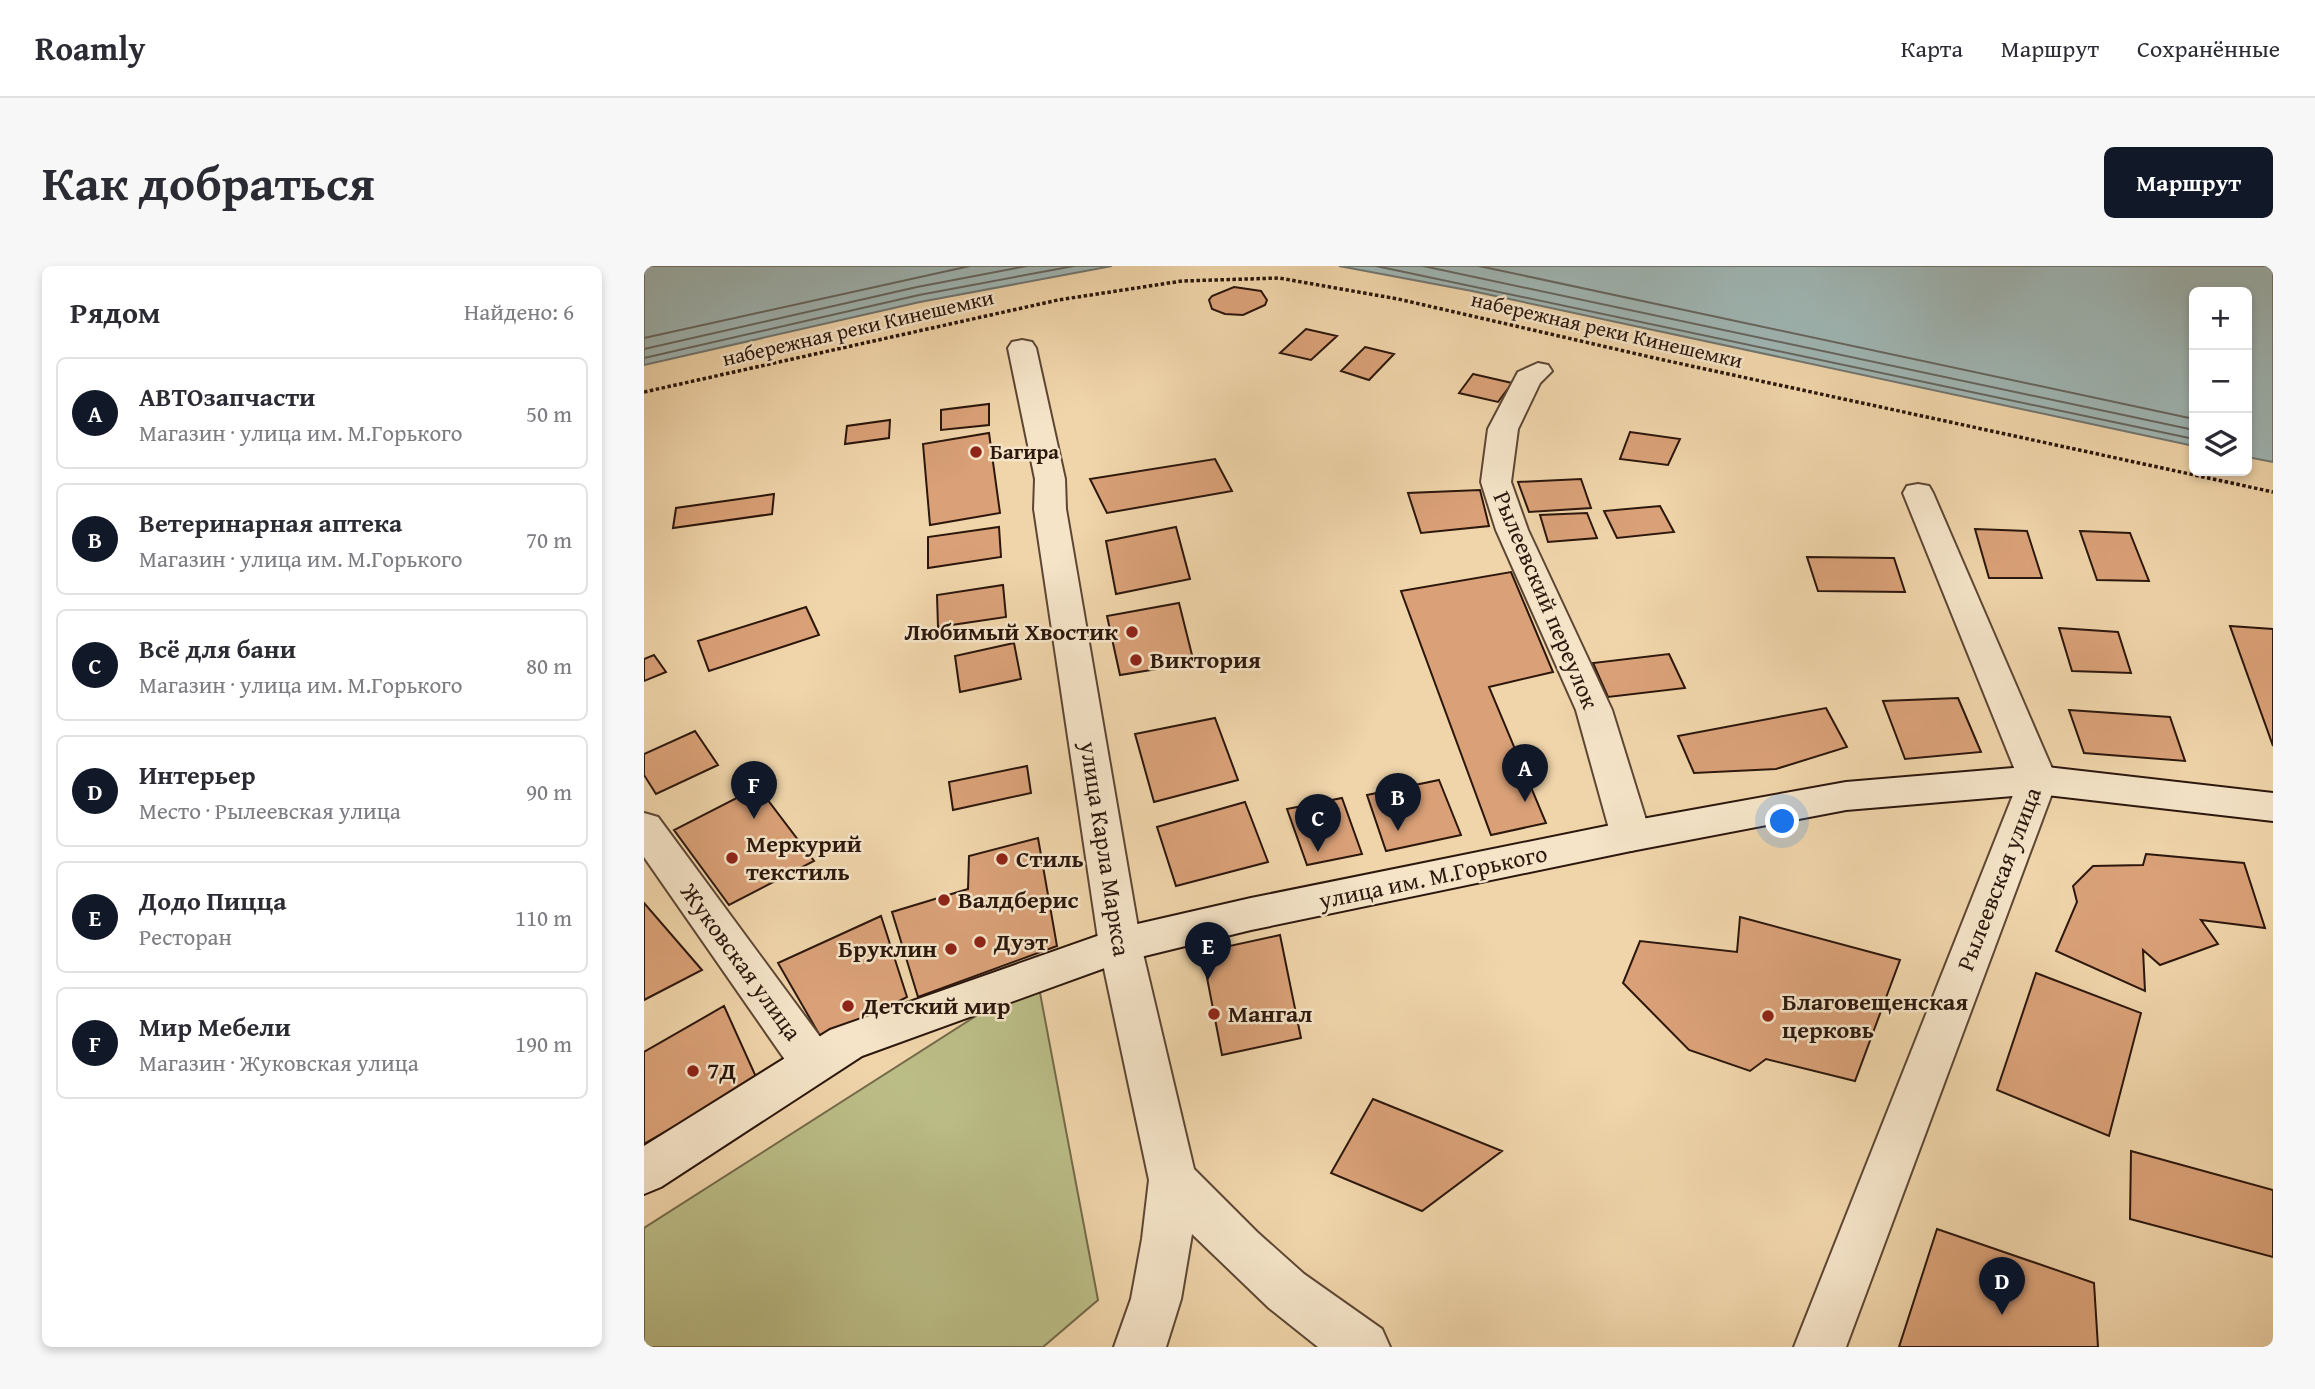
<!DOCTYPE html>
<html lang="ru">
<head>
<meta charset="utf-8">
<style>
  :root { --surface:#fff; --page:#f7f7f7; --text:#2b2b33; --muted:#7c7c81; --line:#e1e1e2; --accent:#111827 }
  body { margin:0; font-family:"Gentium Book Plus",serif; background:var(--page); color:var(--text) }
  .controls { position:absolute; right:21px; top:21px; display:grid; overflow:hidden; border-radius:10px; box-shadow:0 4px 10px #0003 }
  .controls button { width:63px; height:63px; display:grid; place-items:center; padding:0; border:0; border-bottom:2px solid var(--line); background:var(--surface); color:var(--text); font:35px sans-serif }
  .you { position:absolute; left:1139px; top:556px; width:24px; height:24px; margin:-18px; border:5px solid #fff; border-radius:50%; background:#1a73e8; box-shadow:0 0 0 10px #1a73e833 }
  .badge { display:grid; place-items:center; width:46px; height:46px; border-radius:50%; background:var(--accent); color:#fff; font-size:23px; font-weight:700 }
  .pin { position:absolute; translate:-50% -58px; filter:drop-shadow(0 2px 4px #0008) }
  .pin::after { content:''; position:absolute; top:37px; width:24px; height:21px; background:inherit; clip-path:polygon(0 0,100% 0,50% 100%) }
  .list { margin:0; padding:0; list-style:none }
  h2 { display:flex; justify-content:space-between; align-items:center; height:91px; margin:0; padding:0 28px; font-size:30px }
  h2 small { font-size:23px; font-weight:400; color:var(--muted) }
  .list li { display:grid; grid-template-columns:46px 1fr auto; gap:21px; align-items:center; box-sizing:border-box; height:112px; margin:0 14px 14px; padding:0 14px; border:2px solid var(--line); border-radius:10px }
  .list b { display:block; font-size:26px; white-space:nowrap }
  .list p { margin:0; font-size:23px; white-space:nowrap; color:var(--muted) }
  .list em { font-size:23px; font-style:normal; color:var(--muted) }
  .icon { flex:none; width:38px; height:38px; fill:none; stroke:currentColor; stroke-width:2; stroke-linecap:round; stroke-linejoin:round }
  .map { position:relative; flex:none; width:1629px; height:1081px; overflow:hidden; border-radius:10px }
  header { display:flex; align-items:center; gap:42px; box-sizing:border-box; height:98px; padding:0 35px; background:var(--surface); border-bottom:2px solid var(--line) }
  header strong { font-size:33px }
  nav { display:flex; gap:38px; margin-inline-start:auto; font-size:24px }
  .intro { display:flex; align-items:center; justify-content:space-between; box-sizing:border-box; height:168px; padding:0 42px }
  h1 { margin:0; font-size:49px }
  .button { padding:18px 32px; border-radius:10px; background:var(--accent); color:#fff; font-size:24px; font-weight:700 }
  main { display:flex; gap:42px; padding:0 42px }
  aside { flex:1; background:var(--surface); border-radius:10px; box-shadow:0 4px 10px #0003 }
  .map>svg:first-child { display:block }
  .green { fill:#bbbd87; stroke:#746a4a; stroke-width:2 }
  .water { fill:#9fb6b4; stroke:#717671; stroke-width:2 }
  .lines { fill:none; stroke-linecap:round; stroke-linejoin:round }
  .shore { stroke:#666660; stroke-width:2 }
  .building { fill:#daa178; stroke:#2c170d; stroke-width:2 }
  .minor-casing { stroke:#5d4634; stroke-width:4 }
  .secondary-casing { stroke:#2c170d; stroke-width:4 }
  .path { stroke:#2c170d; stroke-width:3.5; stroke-dasharray:3.5 2.5; stroke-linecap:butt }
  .minor { fill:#f5e4c8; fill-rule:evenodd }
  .secondary { fill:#f5e4c8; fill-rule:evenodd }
  .poi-dot { fill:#8f2418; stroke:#f5e4c8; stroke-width:2.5 }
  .labels { text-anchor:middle; stroke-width:5; stroke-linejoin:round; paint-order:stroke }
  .far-street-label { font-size:21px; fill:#2c170d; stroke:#f5e4c8 }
  .far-poi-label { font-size:21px; font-weight:bold; fill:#2c170d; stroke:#f5e4c8; text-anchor:start }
  .street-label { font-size:24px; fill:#2c170d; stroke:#f5e4c8 }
  .poi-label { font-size:24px; font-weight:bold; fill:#2c170d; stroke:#f5e4c8; text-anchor:start }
</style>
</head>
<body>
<header>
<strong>Roamly</strong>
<nav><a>Карта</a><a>Маршрут</a><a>Сохранённые</a></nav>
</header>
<div class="intro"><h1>Как добраться</h1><a class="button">Маршрут</a></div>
<main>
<aside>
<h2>Рядом<small>Найдено: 6</small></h2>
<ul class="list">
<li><span class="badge">A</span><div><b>АВТОзапчасти</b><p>Магазин · улица им. М.Горького</p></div><em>50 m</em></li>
<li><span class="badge">B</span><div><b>Ветеринарная аптека</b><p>Магазин · улица им. М.Горького</p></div><em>70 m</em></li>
<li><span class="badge">C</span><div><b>Всё для бани</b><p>Магазин · улица им. М.Горького</p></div><em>80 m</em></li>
<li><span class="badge">D</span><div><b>Интерьер</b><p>Место · Рылеевская улица</p></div><em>90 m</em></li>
<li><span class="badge">E</span><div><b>Додо Пицца</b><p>Ресторан</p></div><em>110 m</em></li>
<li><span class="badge">F</span><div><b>Мир Мебели</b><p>Магазин · Жуковская улица</p></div><em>190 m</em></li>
</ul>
</aside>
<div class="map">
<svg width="1629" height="1081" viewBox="0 0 1629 1081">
  <rect width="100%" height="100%" fill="#f0d5aa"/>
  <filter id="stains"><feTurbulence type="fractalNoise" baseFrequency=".00286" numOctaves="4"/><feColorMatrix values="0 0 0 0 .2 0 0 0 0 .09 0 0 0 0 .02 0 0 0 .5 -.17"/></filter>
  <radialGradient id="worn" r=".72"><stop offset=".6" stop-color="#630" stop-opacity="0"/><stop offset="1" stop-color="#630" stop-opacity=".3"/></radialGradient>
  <!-- green -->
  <path class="green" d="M 393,711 L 454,1034 L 399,1081 L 0,1081 L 0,962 Z"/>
  <!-- water -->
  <path class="water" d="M 0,0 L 468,0 L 276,36 L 0,99 Z
    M 695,0 L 1629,0 L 1629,196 L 1603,191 L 1603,26 L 1550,26 L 1550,180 L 828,25 Z"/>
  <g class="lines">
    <!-- shore -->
    <path class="shore" d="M 732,0 L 1550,173
      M 779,0 L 1550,164
      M 835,0 L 1550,153
      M 0,72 L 326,0
      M 0,83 L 273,21 L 383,0
      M 0,92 L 275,29 L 430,0"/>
  </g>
  <!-- building -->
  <path class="building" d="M 590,21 L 617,25 L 623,34 L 621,39 L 599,49 L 581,48 L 568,43 L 565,34 L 568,30 Z
    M 662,63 L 693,70 L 667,94 L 636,87 Z
    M 721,81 L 750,88 L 725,114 L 697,105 Z
    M 829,108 L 868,117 L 854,136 L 815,127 Z
    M 345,138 L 345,159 L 297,164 L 297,144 Z
    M 246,154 L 245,172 L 201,178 L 203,160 Z
    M 986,166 L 1036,173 L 1024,199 L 976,193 Z
    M 345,167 L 356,247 L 286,259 L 279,178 Z
    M 571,193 L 588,225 L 463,247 L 446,213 Z
    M 937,213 L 947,242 L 885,246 L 874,216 Z
    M 836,224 L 845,260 L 777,267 L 764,227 Z
    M 130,228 L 128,248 L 29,262 L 32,242 Z
    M 1016,240 L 1030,266 L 973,272 L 960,245 Z
    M 943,247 L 953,272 L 904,276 L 896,249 Z
    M 355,261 L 357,291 L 284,302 L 284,271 Z
    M 532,261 L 546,313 L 472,328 L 462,275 Z
    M 1331,263 L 1383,265 L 1398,312 L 1345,312 Z
    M 1436,265 L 1486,267 L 1505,315 L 1453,314 Z
    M 1163,291 L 1250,292 L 1261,326 L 1174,325 Z
    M 867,306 L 909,406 L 845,421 L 902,557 L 847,569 L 757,325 Z
    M 359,319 L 362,351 L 294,361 L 293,329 Z
    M 535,337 L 550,397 L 476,409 L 463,350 Z
    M 162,341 L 175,369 L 65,405 L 54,375 Z
    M 1586,360 L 1629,363 L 1629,480 Z
    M 1415,362 L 1474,366 L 1487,407 L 1428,405 Z
    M 370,377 L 377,413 L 316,426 L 311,390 Z
    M 1025,388 L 1041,422 L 964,431 L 949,397 Z
    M 10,389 L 22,406 L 0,415 L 0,393 Z
    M 1314,432 L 1337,486 L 1261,493 L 1239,435 Z
    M 1182,442 L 1203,481 L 1132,503 L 1050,507 L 1034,470 Z
    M 1425,444 L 1526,451 L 1541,495 L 1440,487 Z
    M 571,452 L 594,514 L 510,536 L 491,468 Z
    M 51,465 L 74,499 L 12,528 L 0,509 L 0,488 Z
    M 383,500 L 387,527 L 309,544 L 305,516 Z
    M 795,514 L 817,569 L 742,585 L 723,529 Z
    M 114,521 L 170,595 L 85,639 L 30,564 Z
    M 698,532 L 718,588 L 663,599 L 643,543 Z
    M 601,536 L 624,596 L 532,620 L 513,561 Z
    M 394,572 L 413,680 L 274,731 L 248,646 L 324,623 L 325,590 Z
    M 1502,588 L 1600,597 L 1621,662 L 1557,654 L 1574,678 L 1516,699 L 1499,684 L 1501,725 L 1412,685 L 1433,636 L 1429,620 L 1449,600 L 1499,599 Z
    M 0,637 L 58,704 L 0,734 Z
    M 237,650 L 263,731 L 179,775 L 134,697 Z
    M 1096,651 L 1256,694 L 1211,815 L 1122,793 L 1106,805 L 1045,784 L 979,717 L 996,675 L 1093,686 Z
    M 636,669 L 657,772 L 578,789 L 558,686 Z
    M 1392,707 L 1497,747 L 1465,870 L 1353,824 Z
    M 80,740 L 113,813 L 0,878 L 0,786 Z
    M 729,833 L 858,885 L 778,945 L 687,907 Z
    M 1487,885 L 1629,924 L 1629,991 L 1486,953 Z
    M 1293,963 L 1450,1017 L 1454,1081 L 1255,1081 Z"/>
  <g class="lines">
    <defs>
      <path id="minor" d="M 378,74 L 388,76 L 392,82 L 421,213 L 422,243 L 497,679 L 550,903 L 613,966 L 660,1008 L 738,1063 L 746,1081 L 674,1081 L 625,1042 L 548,968 L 537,1033 L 522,1081 L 470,1081 L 487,1033 L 498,973 L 505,914 L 455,679 L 390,243 L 391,213 L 364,82 L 368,76 Z
        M 894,97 L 904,99 L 908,105 L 896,117 L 874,163 L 867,216 L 884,264 L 968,444 L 1007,570 L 1001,580 L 987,585 L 973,580 L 967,570 L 932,444 L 852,264 L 837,216 L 844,163 L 874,106 Z
        M 1274,218 L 1285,220 L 1289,227 L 1413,514 L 1202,1081 L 1150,1081 L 1375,514 L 1259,227 L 1263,220 Z
        M 0,547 L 14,551 L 185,783 L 191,797 L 185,811 L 169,816 L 153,811 L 0,591 Z"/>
      <path id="secondary" d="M 1394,500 L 1629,527 L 1629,555 L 1394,528 L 1202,544 L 987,585 L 607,664 L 480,695 L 218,790 L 17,921 L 0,928 L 0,880 L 186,764 L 476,662 L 607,632 L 987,555 L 1202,516 Z"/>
    </defs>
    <!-- minor casing -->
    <use href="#minor" class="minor-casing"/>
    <!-- secondary casing -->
    <use href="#secondary" class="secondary-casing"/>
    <!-- path -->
    <path class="path" d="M 0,126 L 414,34 L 538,15 L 635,12 L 754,33 L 1015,93 L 1629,226"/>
    <!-- minor -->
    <use href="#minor" class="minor"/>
    <!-- secondary -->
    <use href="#secondary" class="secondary"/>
  </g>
  <!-- markers -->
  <g class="poi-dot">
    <circle cx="332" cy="186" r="7"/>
    <circle cx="488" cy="366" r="7"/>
    <circle cx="492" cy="394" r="7"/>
    <circle cx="88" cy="592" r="7"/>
    <circle cx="358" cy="593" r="7"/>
    <circle cx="300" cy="634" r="7"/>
    <circle cx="336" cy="676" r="7"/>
    <circle cx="307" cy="683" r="7"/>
    <circle cx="204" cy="740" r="7"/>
    <circle cx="570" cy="748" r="7"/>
    <circle cx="1124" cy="750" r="7"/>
    <circle cx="49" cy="805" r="7"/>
  </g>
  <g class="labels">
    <!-- far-street labels -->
    <g class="far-street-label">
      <text transform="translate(214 62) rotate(-13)" y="7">набережная реки Кинешемки</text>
      <text transform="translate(963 64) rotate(13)" y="7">набережная реки Кинешемки</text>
    </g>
    <!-- far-poi labels -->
    <g class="far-poi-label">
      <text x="346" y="193">Багира</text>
    </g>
    <!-- street labels -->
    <g class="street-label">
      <text transform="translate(902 334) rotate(67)" y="8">Рылеевский переулок</text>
      <text transform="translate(461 583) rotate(81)" y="8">улица Карла Маркса</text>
      <text transform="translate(789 611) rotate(-12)" y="8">улица им. М.Горького</text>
      <text transform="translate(1355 613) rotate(-69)" y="8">Рылеевская улица</text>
      <text transform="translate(97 696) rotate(54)" y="8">Жуковская улица</text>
    </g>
    <!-- poi labels -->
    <g class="poi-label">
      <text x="474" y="374" text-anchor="end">Любимый Хвостик</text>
      <text x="506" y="402">Виктория</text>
      <text x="102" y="586">Меркурий<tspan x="102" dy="28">текстиль</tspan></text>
      <text x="372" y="601">Стиль</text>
      <text x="314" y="642">Валдберис</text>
      <text x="350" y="684">Дуэт</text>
      <text x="293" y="691" text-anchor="end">Бруклин</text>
      <text x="1138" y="744">Благовещенская<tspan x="1138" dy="28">церковь</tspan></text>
      <text x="218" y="748">Детский мир</text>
      <text x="584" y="756">Мангал</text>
      <text x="63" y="813">7Д</text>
    </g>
  </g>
  <rect width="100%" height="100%" filter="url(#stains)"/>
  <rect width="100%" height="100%" fill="url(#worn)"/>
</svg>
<div class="controls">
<button>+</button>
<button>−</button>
<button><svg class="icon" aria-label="layers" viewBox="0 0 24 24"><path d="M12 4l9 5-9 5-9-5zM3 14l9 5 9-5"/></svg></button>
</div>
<div class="you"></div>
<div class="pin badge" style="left:881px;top:536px">A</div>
<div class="pin badge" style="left:754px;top:565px">B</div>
<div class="pin badge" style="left:674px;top:586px">C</div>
<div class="pin badge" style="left:1358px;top:1049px">D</div>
<div class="pin badge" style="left:564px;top:714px">E</div>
<div class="pin badge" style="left:110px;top:553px">F</div>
</div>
</main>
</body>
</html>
